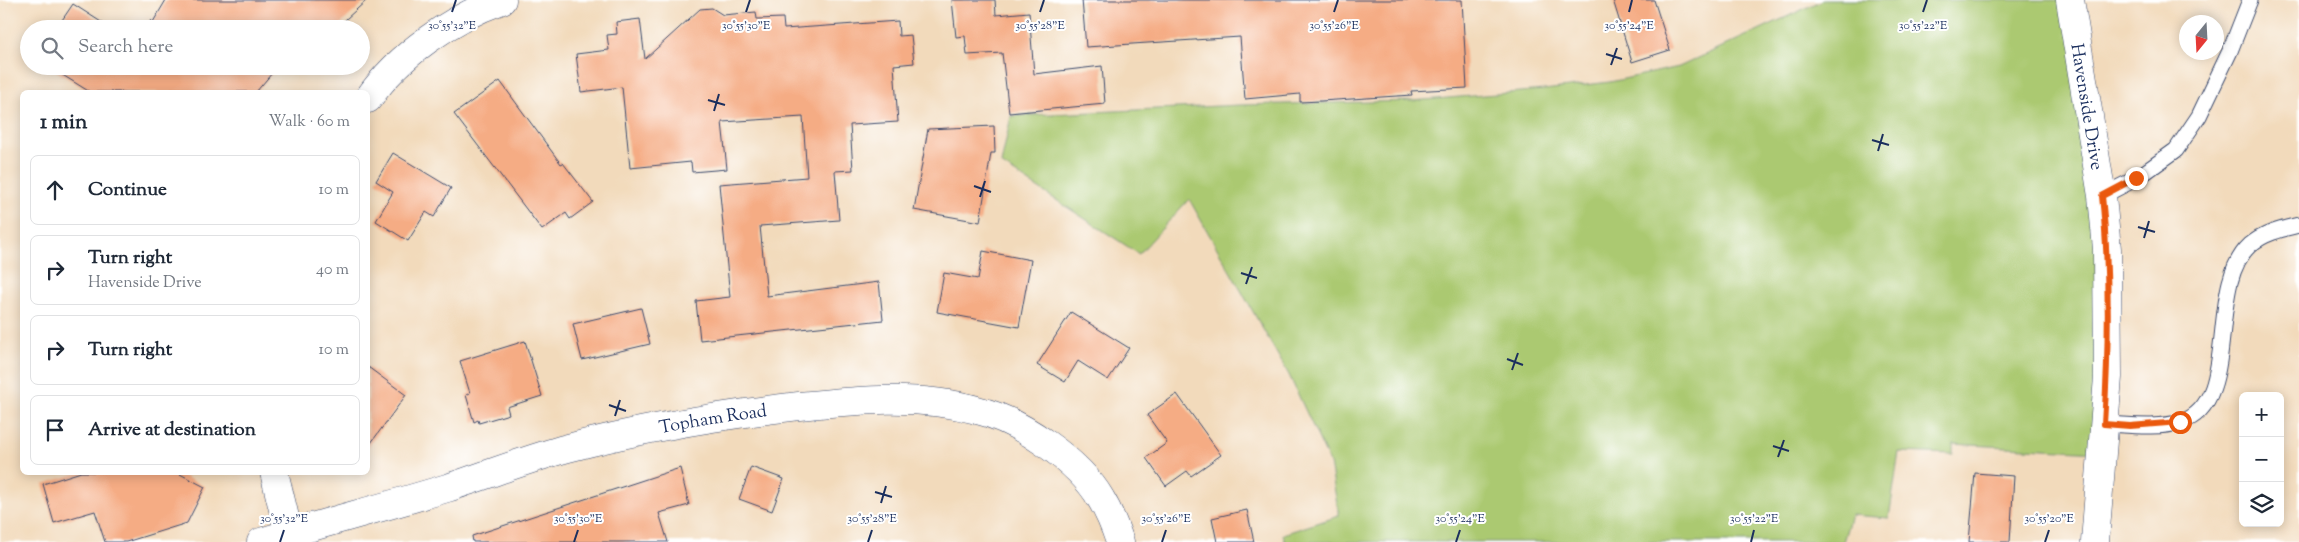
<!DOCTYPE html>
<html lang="en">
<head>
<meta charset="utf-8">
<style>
  :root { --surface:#fff; --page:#f2f2f3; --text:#1f2937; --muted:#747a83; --line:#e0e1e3 }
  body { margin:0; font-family:"Sorts Mill Goudy",serif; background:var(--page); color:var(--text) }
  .controls { position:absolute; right:15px; bottom:15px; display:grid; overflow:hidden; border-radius:8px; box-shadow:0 2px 12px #0003 }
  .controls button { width:45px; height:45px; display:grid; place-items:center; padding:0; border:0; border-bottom:1px solid var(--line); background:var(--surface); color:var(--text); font:25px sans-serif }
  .compass { position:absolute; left:2179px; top:15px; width:45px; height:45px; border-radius:50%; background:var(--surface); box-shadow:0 2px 12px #0003; rotate:198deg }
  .stop { position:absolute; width:15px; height:15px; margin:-11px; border:4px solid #ea580c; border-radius:50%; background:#fff }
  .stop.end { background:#ea580c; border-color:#fff; box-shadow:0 1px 5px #0008 }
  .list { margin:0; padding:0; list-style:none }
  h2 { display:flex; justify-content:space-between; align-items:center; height:65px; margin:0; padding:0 20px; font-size:21px }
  h2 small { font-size:16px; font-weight:400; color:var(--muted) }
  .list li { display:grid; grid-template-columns:32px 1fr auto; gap:15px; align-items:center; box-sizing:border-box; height:70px; margin:0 10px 10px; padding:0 10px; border:1px solid var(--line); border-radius:8px }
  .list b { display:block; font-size:19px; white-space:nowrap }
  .list p { margin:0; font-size:16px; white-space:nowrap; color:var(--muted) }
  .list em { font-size:16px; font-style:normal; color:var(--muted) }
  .icon { flex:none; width:28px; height:28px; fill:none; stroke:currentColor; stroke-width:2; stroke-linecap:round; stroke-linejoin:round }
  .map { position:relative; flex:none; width:2299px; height:542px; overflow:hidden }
  .search { position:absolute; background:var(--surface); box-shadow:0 2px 12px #0003; left:20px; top:20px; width:350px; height:55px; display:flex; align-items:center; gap:12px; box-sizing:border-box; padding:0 18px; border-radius:28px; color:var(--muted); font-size:19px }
  .panel { position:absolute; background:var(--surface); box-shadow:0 2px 12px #0003; left:20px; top:90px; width:350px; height:385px; border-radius:8px }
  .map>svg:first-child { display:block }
  .green { fill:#abc971; stroke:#637c68 }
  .building { fill:#f5ac84 }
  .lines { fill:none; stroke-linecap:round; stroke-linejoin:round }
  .service-casing { stroke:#3b496c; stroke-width:17 }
  .minor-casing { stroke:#3b496c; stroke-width:29 }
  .service { stroke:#fff; stroke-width:15 }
  .minor { stroke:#fff; stroke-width:28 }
  .route { stroke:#ea580c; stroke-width:6 }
  .ticks { fill:none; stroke:#1b2f5e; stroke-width:2 }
  .labels { text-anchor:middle; stroke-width:4; stroke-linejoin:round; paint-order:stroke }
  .street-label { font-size:18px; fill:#1b2f5e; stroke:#fff }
  .ticks-label { font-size:12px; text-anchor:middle; fill:#1b2f5e; stroke:#fff; stroke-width:4; stroke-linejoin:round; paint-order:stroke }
</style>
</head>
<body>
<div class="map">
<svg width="2299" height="542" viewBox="0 0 2299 542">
  <rect width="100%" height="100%" fill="#fff"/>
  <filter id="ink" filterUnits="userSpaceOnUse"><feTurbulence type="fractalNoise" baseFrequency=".02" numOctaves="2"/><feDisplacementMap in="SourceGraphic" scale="10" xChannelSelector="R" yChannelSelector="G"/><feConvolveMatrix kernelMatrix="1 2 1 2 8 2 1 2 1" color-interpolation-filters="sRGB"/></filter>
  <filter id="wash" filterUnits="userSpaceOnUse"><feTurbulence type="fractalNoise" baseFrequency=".0096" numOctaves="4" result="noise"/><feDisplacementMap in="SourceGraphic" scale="20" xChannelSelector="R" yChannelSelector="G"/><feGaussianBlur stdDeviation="1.12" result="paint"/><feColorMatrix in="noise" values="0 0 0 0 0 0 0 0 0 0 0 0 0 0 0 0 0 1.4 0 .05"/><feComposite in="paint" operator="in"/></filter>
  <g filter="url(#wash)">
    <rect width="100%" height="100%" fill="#f2dabb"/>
    <!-- green -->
    <path class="green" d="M 1823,0 L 2068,0 L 2096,170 L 2098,452 L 1953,444 L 1953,454 L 1899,452 L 1889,518 L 1851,515 L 1843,542 L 1285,542 L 1283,534 L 1339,516 L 1330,463 L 1289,375 L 1189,199 L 1139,254 L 1001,164 L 1011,116 L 1240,105 L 1412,101 L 1544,90 L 1610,82 L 1679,67 Z"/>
    <g id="blocks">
      <!-- building -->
      <path class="building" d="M 166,0 L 367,0 L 335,29 L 145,29 L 151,20 L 153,22 Z
        M 952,0 L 995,0 L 996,15 L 1029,12 L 1034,74 L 1102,66 L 1105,104 L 1009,113 L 1002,53 L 967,55 L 965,36 L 956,37 Z
        M 1082,0 L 1462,0 L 1467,88 L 1411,91 L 1412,95 L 1321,101 L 1300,102 L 1300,94 L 1245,99 L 1240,37 L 1086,47 Z
        M 1613,0 L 1654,0 L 1670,50 L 1632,62 Z
        M 73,4 L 112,29 L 56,29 Z
        M 712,8 L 723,15 L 756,12 L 757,19 L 783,18 L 784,29 L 898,21 L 899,36 L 911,35 L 914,63 L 894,65 L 898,122 L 850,125 L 853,170 L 835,171 L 839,220 L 760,226 L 767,296 L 879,282 L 883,320 L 700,340 L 696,301 L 730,297 L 719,184 L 807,177 L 803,117 L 722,122 L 727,169 L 692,172 L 691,162 L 630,168 L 622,87 L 581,92 L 576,54 L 609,50 L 607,35 L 617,34 L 616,22 L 640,19 L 645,59 L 700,9 Z
        M 48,66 L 278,66 L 256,92 L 90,92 Z
        M 500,81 L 561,164 L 563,163 L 593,202 L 570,219 L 566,213 L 542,230 L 454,114 Z
        M 994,126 L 995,153 L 991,153 L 980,222 L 914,210 L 928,129 Z
        M 393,153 L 451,188 L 434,217 L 426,212 L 408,241 L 376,221 L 393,192 L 376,181 Z
        M 983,251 L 1031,260 L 1019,327 L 937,312 L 944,273 L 978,279 Z
        M 641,308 L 650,344 L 582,360 L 573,324 Z
        M 1071,312 L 1129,348 L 1108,380 L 1078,361 L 1065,382 L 1037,365 Z
        M 525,341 L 542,396 L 507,407 L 509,414 L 479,423 L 478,420 L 474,422 L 466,395 L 470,393 L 460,361 Z
        M 368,367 L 406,395 L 368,447 Z
        M 1177,394 L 1221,455 L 1191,476 L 1187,471 L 1166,486 L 1146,458 L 1167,443 L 1147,415 Z
        M 751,467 L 784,479 L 772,511 L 739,499 Z
        M 680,468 L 689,505 L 659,513 L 668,542 L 473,542 L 472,536 Z
        M 81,472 L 176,472 L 205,487 L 187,523 L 126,542 L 105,542 L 95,511 L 54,523 L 43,484 Z
        M 1975,473 L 2014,476 L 2010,542 L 1969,542 Z
        M 1247,510 L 1254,542 L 1217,542 L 1212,518 Z"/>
    </g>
  </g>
  <g filter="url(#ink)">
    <use href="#blocks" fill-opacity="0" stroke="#3b496c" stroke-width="1"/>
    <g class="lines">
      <defs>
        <path id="service" d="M 2102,196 L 2137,178 L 2176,150 L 2199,116 L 2230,51 L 2250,0
          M 2104,424 C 2128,425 2158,429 2181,422 C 2242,403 2205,286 2250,245 C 2264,233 2282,229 2299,225"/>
        <g id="minor">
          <path id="s1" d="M 2070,0 L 2102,196 L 2107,249 L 2108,377 L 2095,542"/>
          <path d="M 368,99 C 399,55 451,18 502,0"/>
          <path d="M 274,472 L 289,534"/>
          <path id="s2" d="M 261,542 C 323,523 385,507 447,488 C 487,475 527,459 568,448 C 643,428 722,415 799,406 C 859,400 919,394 977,410 C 1019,420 1079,461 1101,499 C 1109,512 1115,527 1120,542"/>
        </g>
      </defs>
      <!-- service casing -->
      <use href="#service" class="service-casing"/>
      <!-- minor casing -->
      <use href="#minor" class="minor-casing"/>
      <!-- service -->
      <use href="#service" class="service"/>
      <!-- minor -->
      <use href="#minor" class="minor"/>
    </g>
  </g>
  <g class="lines" filter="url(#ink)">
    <!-- route -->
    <path class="route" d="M 2136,178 L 2102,196 C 2110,272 2109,348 2104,424 L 2130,426 L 2180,422"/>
  </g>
  <!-- ticks -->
  <path class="ticks" d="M 452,12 L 456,0M 746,12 L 750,0M 1040,12 L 1044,0M 1334,12 L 1338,0M 1629,12 L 1632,0M 1923,12 L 1927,0M 1606,54 L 1622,59M 1611,65 L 1617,48M 708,100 L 725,105M 714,111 L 719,94M 1872,140 L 1889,145M 1878,151 L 1883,134M 974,186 L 991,192M 980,197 L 985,181M 2138,227 L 2155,232M 2144,238 L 2149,221M 1241,273 L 1257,278M 1246,284 L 1252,267M 1507,359 L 1523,365M 1512,370 L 1518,353M 609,405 L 626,411M 615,416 L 620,400M 1773,446 L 1789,451M 1778,457 L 1784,440M 875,492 L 892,497M 881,503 L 886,486M 280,542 L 284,530M 574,542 L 578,530M 868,542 L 872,530M 1162,542 L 1166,530M 1456,542 L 1460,530M 1751,542 L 1754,530M 2045,542 L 2049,530"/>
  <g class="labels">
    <!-- street labels -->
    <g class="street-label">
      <text dy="6" stroke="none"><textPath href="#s1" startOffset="108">Havenside Drive</textPath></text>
      <text dy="6" stroke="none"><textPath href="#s2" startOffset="469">Topham Road</textPath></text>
    </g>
  </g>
  <g class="ticks-label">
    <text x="452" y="29">30°55'32"E</text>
    <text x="746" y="29">30°55'30"E</text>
    <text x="1040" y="29">30°55'28"E</text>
    <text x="1334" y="29">30°55'26"E</text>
    <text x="1629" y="29">30°55'24"E</text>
    <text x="1923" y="29">30°55'22"E</text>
    <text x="284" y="522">30°55'32"E</text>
    <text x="578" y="522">30°55'30"E</text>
    <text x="872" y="522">30°55'28"E</text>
    <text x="1166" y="522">30°55'26"E</text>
    <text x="1460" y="522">30°55'24"E</text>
    <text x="1754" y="522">30°55'22"E</text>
    <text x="2049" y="522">30°55'20"E</text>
  </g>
</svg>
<div class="controls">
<button>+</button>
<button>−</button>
<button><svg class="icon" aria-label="layers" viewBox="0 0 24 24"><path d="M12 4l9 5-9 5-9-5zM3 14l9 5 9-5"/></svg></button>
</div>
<svg class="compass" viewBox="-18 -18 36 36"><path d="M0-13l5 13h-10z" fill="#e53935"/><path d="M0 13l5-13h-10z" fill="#747a83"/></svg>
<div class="stop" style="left:2180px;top:422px"></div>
<div class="stop end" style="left:2136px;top:178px"></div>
<div class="search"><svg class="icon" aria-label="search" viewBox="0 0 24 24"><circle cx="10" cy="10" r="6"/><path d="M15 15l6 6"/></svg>Search here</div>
<section class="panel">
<h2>1 min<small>Walk · 60 m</small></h2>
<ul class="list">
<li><svg class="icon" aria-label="ahead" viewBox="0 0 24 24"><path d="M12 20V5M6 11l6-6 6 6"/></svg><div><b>Continue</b></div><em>10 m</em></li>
<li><svg class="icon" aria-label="right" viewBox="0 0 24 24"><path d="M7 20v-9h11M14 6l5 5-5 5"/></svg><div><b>Turn right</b><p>Havenside Drive</p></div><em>40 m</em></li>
<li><svg class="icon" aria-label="right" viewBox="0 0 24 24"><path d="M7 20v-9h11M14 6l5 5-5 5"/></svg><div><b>Turn right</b></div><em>10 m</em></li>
<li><svg class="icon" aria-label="arrive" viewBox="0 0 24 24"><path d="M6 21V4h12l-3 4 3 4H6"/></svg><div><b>Arrive at destination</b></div></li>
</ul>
</section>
</div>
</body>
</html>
